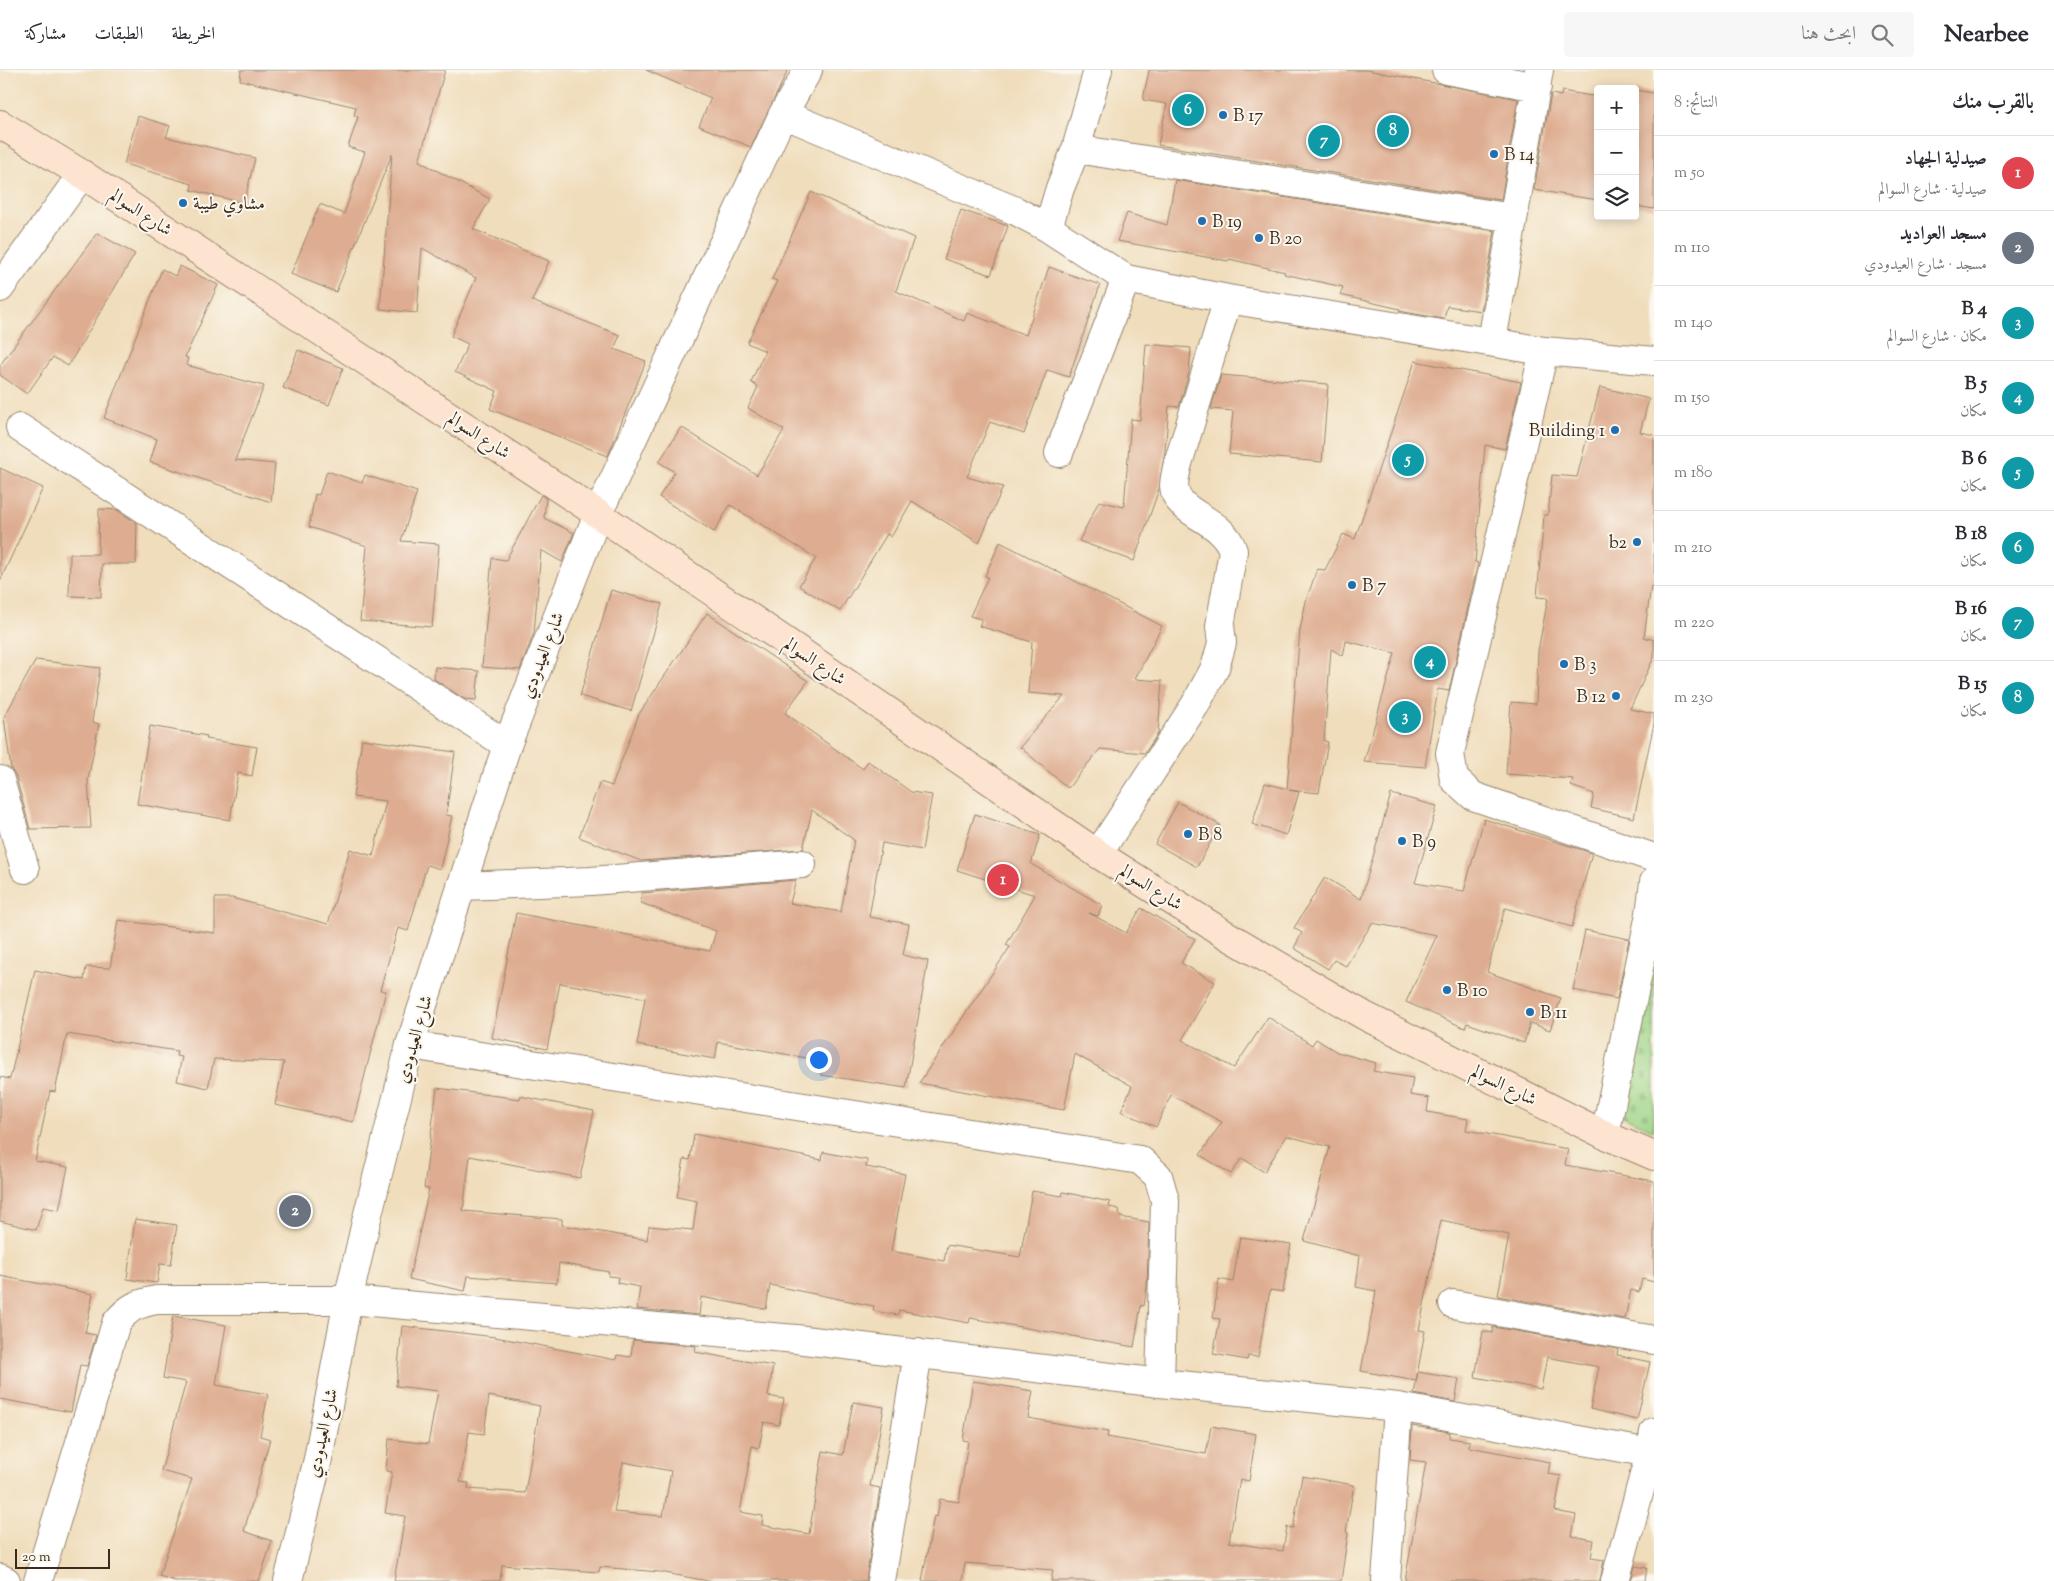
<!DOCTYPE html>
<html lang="ar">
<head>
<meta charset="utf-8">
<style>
  :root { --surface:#fff; --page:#f7f7f7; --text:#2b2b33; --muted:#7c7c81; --line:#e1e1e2; --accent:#7c3aed }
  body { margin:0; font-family:"Sorts Mill Goudy",Amiri,serif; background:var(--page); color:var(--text); direction:rtl }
  .controls { position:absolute; right:15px; top:15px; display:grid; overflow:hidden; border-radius:5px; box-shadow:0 2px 12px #0003 }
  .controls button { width:45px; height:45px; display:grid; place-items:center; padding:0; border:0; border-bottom:1px solid var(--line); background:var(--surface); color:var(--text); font:25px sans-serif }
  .scale { position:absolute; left:15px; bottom:12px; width:95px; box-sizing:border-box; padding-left:5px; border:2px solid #3b2a1e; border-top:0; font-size:14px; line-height:18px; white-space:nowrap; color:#3b2a1e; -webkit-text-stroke:4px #fbf7ec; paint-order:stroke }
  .you { position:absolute; left:818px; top:989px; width:18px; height:18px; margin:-12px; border:4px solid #fff; border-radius:50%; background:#1a73e8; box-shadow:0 0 0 8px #1a73e833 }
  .badge { display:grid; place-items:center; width:32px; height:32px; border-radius:50%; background:var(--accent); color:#fff; font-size:16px; font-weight:700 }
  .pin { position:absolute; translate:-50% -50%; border:2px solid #fff; box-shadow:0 1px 5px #0006 }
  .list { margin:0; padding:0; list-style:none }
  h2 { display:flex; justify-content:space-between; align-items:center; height:65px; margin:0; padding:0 20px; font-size:21px }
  h2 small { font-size:16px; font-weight:400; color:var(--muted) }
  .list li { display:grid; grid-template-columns:32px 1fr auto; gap:15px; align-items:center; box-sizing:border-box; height:75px; padding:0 20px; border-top:1px solid var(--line) }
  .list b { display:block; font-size:19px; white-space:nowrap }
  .list p { margin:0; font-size:16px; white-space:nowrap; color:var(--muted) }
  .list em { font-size:16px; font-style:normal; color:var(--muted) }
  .icon { flex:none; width:28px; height:28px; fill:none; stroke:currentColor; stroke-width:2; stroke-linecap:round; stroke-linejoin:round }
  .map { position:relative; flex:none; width:1654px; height:1511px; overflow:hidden; direction:ltr }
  header { display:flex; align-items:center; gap:30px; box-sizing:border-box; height:70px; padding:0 25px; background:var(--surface); border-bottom:1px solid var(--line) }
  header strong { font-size:24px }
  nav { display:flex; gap:28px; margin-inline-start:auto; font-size:18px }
  .search { width:350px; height:45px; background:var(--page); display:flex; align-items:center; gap:12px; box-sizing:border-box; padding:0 18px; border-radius:5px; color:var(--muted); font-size:19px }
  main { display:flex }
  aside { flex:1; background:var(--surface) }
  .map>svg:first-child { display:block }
  .cemetery { fill:url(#cemetery-stones); stroke:#6c7f52 }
  .building { fill:#dead91; fill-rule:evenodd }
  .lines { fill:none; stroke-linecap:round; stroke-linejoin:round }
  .minor-casing { stroke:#96846d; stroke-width:30 }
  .tertiary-casing { stroke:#96846d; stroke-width:30 }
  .secondary-casing { stroke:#96846d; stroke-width:30 }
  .minor { stroke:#fff; stroke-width:28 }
  .tertiary { stroke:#fff; stroke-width:28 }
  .secondary { stroke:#fde4d1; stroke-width:28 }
  .poi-dot { fill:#1f6fb2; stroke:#fbf7ec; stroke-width:2 }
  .labels { text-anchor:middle; stroke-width:4; stroke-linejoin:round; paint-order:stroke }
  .poi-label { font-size:18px; fill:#3b2a1e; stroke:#fbf7ec; text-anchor:start }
  .street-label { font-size:18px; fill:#3b2a1e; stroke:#fbf7ec }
</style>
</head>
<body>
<header>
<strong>Nearbee</strong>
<div class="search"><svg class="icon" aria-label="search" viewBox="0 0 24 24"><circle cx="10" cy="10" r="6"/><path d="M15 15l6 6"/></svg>ابحث هنا</div>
<nav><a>الخريطة</a><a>الطبقات</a><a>مشاركة</a></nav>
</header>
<main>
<aside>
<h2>بالقرب منك<small>النتائج: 8</small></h2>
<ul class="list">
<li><span class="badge" style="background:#e0444e">1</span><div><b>صيدلية الجهاد</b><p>صيدلية · شارع السوالم</p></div><em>50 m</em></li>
<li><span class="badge" style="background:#6b7280">2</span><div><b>مسجد العواديد</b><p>مسجد · شارع العيدودي</p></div><em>110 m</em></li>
<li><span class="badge" style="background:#0f9aa8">3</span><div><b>B 4</b><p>مكان · شارع السوالم</p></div><em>140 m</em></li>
<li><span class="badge" style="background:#0f9aa8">4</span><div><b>B 5</b><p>مكان</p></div><em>150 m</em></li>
<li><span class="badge" style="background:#0f9aa8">5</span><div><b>B 6</b><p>مكان</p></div><em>180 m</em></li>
<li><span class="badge" style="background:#0f9aa8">6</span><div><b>B 18</b><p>مكان</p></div><em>210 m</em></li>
<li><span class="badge" style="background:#0f9aa8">7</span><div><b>B 16</b><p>مكان</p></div><em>220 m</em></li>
<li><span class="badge" style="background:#0f9aa8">8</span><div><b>B 15</b><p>مكان</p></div><em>230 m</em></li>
</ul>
</aside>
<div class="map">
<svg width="1654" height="1511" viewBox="0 0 1654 1511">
  <defs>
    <pattern id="cemetery-stones" width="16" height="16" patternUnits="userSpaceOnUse" patternTransform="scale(1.25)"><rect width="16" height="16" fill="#9dd486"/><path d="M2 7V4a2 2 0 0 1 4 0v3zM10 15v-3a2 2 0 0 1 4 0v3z" fill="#88b673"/></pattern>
  </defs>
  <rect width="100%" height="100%" fill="#fbf7ec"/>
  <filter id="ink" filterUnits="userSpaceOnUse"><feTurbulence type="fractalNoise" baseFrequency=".02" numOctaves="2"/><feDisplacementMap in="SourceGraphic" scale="10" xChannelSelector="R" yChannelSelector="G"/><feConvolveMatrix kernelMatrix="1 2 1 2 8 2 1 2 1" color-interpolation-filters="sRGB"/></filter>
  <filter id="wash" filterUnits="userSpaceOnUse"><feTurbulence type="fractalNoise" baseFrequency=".0096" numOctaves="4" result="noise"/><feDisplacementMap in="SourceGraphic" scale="20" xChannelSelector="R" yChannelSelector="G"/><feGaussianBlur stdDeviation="1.12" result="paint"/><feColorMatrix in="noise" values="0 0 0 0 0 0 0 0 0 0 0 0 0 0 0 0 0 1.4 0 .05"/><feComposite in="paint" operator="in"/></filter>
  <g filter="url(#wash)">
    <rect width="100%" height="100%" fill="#f0ddbc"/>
    <!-- cemetery -->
    <path class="cemetery" d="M 1654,874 L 1654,1061 L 1624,1046 Z"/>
    <g id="blocks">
      <!-- building -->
      <path class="building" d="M 241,0 L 445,0 L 419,91 L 490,129 L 473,159 L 549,191 L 532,231 L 620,265 L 614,279 L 646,291 L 608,386 L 490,339 L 497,321 L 455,302 L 468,274 L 451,266 L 476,208 L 422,178 L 417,243 L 380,239 L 392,84 L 336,222 L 291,204 L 320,134 L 344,144 L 365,82 L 348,77 L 358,47 L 354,46 L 356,37 L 240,10 Z
        M 646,0 L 788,0 L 751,77 L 699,56 L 711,28 Z
        M 1149,0 L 1367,0 L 1518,29 L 1501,130 L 1158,75 L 1167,34 L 1143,30 Z
        M 1635,20 L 1654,23 L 1654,139 L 1635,136 Z
        M 1562,21 L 1598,27 L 1598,130 L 1534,120 L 1551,24 L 1561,26 Z
        M 138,46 L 170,56 L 166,67 L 255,88 L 244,133 L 191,120 L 192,114 L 124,94 Z
        M 1175,110 L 1495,161 L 1481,241 L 1447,236 L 1444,249 L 1399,241 L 1400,239 L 1340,225 L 1343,217 L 1284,204 L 1285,202 L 1229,189 L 1228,191 L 1117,171 L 1127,143 L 1167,155 Z
        M 811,122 L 914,168 L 896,221 L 964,251 L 967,243 L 1026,265 L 1049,197 L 1100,215 L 1069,307 L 1047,300 L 1024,364 L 990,352 L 967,407 L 1003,417 L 979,473 L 912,431 L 891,467 L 887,464 L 840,541 L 799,516 L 816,488 L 730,435 L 714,462 L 659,427 L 675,402 L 659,392 L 681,357 L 757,405 L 784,360 L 748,338 L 758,317 L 751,312 L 765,281 L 747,273 L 777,211 L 772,209 Z
        M 961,140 L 1008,156 L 991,205 L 944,189 Z
        M 97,163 L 135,184 L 68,296 L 53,287 L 27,324 L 0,305 L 0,295 Z
        M 180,196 L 218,215 L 185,287 L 188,288 L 186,295 L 264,316 L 235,390 L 275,394 L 271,432 L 150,392 L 157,369 L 104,348 L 162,199 L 175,206 Z
        M 1146,274 L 1191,278 L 1189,302 L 1179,337 L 1169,336 L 1165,381 L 1159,419 L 1134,491 L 1079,471 L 1099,431 L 1124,437 L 1131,349 L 1140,350 Z
        M 298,280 L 343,298 L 329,335 L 283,318 Z
        M 1415,291 L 1521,312 L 1505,379 L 1485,375 L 1475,492 L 1478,493 L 1449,621 L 1438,619 L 1425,697 L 1364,692 L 1395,583 L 1346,571 L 1343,586 L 1331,579 L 1324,671 L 1328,672 L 1319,723 L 1289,720 L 1299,722 L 1286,765 L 1252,754 L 1265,713 L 1287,719 L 1300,560 L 1306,531 L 1317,499 L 1325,500 L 1343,464 L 1355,469 Z
        M 1221,305 L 1328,314 L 1322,392 L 1229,384 L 1233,341 L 1211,339 Z
        M 1600,317 L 1649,329 L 1640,362 L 1654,365 L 1654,517 L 1651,516 L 1644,567 L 1654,570 L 1654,587 L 1630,639 L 1654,644 L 1654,653 L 1634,748 L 1591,738 L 1594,724 L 1571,716 L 1573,709 L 1506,704 L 1511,632 L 1536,634 L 1538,581 L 1548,528 L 1537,527 L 1544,445 L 1548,445 L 1552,405 L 1577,407 Z
        M 0,398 L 43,418 L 0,511 Z
        M 327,401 L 362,413 L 365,405 L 417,422 L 401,471 L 439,474 L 432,557 L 360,551 L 367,476 L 309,457 L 315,424 L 319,425 Z
        M 541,425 L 546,428 L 544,448 L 574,463 L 562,492 L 541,480 L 534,563 L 520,600 L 482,597 L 492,488 L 506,490 Z
        M 99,439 L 117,440 L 137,453 L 136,494 L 102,494 L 101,527 L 69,526 L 70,484 L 98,484 Z
        M 1000,472 L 1162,556 L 1135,609 L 1162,611 L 1158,663 L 1145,683 L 1100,679 L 1068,718 L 1020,677 L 1064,626 L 1028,623 L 1032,572 L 979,556 L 982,549 L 970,546 L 988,507 L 985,506 Z
        M 611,520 L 662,534 L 631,641 L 580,626 Z
        M 707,543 L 808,611 L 785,643 L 863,699 L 868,691 L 911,722 L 932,725 L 922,780 L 882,773 L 869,847 L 909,854 L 903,885 L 928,891 L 906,1018 L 821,1005 L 823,991 L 718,972 L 715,989 L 637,975 L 645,928 L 560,913 L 547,979 L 492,968 L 516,843 L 710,881 L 716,861 L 641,833 L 642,823 L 796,810 L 790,833 L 841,842 L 854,770 L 812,740 L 803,779 L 641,791 L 579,767 L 600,712 L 612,716 L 639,644 Z
        M 36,590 L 100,598 L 92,652 L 99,654 L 88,710 L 91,758 L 30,759 L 16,707 L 11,699 L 4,647 Z
        M 435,597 L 479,601 L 476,630 L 464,629 L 434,609 Z
        M 150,656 L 207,666 L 206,669 L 257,677 L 252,706 L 238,703 L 230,750 L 137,734 Z
        M 362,669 L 455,682 L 446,745 L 452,746 L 440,799 L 427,795 L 408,861 L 398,858 L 380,920 L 386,921 L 353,1052 L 275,1035 L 284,992 L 214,989 L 208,1018 L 177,1011 L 182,987 L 176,986 L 177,981 L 67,964 L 55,1022 L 50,1021 L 35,1091 L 68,1097 L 59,1140 L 43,1137 L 36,1160 L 0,1151 L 0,1007 L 10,1009 L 35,900 L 84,910 L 86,897 L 110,898 L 118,850 L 215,863 L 215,828 L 232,828 L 328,854 L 350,779 L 373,786 L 386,731 L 353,727 Z
        M 1391,724 L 1437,736 L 1415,813 L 1464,821 L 1484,749 L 1592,783 L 1572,857 L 1505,838 L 1487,902 L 1561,928 L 1550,960 L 1530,953 L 1524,973 L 1467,953 L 1465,958 L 1406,932 L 1437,865 L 1372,853 L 1346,896 L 1334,890 L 1328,899 L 1294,878 L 1302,863 L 1294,858 L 1325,807 L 1361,829 Z
        M 1178,732 L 1220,755 L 1197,797 L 1155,774 Z
        M 975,744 L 1040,765 L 1031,794 L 1102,835 L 1098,846 L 1089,843 L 1126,863 L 1141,838 L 1195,869 L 1181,893 L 1215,912 L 1182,970 L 1234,998 L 1268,947 L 1312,975 L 1316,969 L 1337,982 L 1376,993 L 1373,1001 L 1413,1008 L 1410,1025 L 1429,1028 L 1427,1042 L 1468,1049 L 1466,1060 L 1568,1079 L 1565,1095 L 1654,1111 L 1654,1212 L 1642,1209 L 1639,1222 L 1631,1220 L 1625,1249 L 1498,1226 L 1509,1165 L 1441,1150 L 1419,1260 L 1425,1261 L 1416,1311 L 1361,1301 L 1376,1221 L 1356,1217 L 1360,1186 L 1304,1171 L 1330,1077 L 1287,1066 L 1264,1102 L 1242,1088 L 1231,1104 L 1200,1085 L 1222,1052 L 1171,1025 L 1156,1057 L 1121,1041 L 1132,1016 L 1075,984 L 1064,1040 L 919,1013 L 1010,877 L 1006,875 L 1035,825 L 957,800 Z
        M 1585,860 L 1629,869 L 1617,929 L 1573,920 Z
        M 437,1018 L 520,1029 L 520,1026 L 594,1041 L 580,1108 L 470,1086 L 463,1141 L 562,1149 L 562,1155 L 647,1170 L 649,1156 L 693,1160 L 697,1131 L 677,1127 L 684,1089 L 690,1090 L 694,1064 L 822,1090 L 823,1082 L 849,1087 L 867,1090 L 866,1097 L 905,1104 L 891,1181 L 944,1191 L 947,1175 L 1020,1187 L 1032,1121 L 1062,1126 L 1063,1122 L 1110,1132 L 1109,1137 L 1119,1139 L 1120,1147 L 1149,1152 L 1147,1217 L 1144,1236 L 1141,1235 L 1134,1277 L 970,1248 L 969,1253 L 899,1240 L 898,1245 L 873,1241 L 874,1236 L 770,1215 L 766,1239 L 701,1227 L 699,1245 L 637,1239 L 640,1217 L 617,1213 L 618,1207 L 608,1206 L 609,1202 L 559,1193 L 557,1213 L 468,1206 L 465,1221 L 409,1209 L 429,1119 L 424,1118 Z
        M 135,1149 L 177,1155 L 171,1195 L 160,1194 L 157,1213 L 127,1209 Z
        M 1240,1167 L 1291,1174 L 1283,1222 L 1270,1220 L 1258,1287 L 1248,1286 L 1247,1290 L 1213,1284 L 1220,1249 L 1213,1248 L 1219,1209 L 1233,1212 Z
        M 0,1206 L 93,1224 L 85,1263 L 96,1265 L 87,1296 L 80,1295 L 71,1342 L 0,1329 Z
        M 173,1246 L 226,1255 L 216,1315 L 268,1324 L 260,1366 L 270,1369 L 244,1461 L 272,1471 L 259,1511 L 175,1511 L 159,1506 L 192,1409 L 161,1401 L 186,1312 L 163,1308 Z
        M 402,1256 L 495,1267 L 616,1290 L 617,1285 L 631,1287 L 633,1270 L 696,1276 L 695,1282 L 773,1296 L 768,1326 L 784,1329 L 779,1355 L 764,1352 L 759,1378 L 752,1376 L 740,1442 L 763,1446 L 762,1455 L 809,1464 L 823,1381 L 843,1385 L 853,1332 L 884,1337 L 870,1416 L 880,1418 L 866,1511 L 708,1511 L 660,1502 L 600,1497 L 599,1502 L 502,1495 L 500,1511 L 394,1511 L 405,1446 L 385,1443 L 392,1402 L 386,1401 L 389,1369 L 428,1374 L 438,1321 L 396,1316 ZM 489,1326 L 540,1336 L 525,1423 L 468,1419 L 469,1413 L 460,1412 L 469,1362 L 484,1364 ZM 623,1392 L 671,1401 L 663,1446 L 614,1442 Z
        M 1493,1257 L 1618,1279 L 1617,1285 L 1650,1292 L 1637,1350 L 1590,1339 L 1599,1297 L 1547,1287 L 1541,1319 L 1475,1307 L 1483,1261 L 1492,1263 Z
        M 1418,1302 L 1459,1309 L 1455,1332 L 1414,1324 Z
        M 973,1311 L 1033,1321 L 1028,1348 L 1108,1362 L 1107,1367 L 1206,1384 L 1211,1356 L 1256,1364 L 1249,1411 L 1240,1409 L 1229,1472 L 1283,1481 L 1287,1457 L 1293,1458 L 1302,1406 L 1354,1415 L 1346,1462 L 1348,1463 L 1341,1511 L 1051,1511 L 1053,1500 L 965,1493 L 962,1511 L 922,1511 L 934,1446 L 937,1447 L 940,1429 L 959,1432 L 968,1371 L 963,1370 Z
        M 1412,1356 L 1450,1362 L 1449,1368 L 1470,1371 L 1469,1377 L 1550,1392 L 1548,1404 L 1561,1406 L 1555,1441 L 1576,1445 L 1572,1466 L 1594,1470 L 1591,1488 L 1604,1490 L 1600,1511 L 1405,1511 L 1426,1392 L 1410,1390 Z
        M 1635,1496 L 1647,1498 L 1645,1511 L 1631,1511 Z"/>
    </g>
  </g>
  <g filter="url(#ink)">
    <use href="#blocks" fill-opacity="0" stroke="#96846d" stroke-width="1"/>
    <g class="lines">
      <defs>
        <path id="minor" d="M 1446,0 L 1537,17
          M 783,44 L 1016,141 L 1048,158 L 1126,209 L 1228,229 L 1544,281 L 1654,291
          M 1076,79 L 1513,148
          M 1048,158 L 1060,118 L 1076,79 L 1098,0
          M 0,218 L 82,104
          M 1492,271 L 1539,0
          M 1544,281 L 1450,683 L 1454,709 L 1473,726 L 1654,788
          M 20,358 L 507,675
          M 1059,383 L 1126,209
          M 598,444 L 783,44 L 808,0
          M 0,710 L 25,799
          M 1098,784 L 1195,635 L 1215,598 L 1222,573 L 1220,556 L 1233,481 C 1223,447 1176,446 1174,416 C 1174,410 1176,403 1177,397 L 1228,229
          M 461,816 L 591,811 L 802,794
          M 410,975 L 1140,1090 L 1158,1106 L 1165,1130 L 1160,1313
          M 1605,1065 L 1650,844 L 1654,812
          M 1453,1234 L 1654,1270
          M 0,1508 L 6,1511
          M 38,1511 L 116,1253 C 129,1237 136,1234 157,1230 L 348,1230 L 796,1269 L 1160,1313 L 1398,1337 L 1650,1383 L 1654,1362
          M 881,1511 L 918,1283
          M 1386,1511 L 1398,1337
          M 1615,1511 L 1650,1383"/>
        <path id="tertiary" d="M 288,1511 L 318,1389 L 348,1230 L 366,1152 L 410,975 L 507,675 L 598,444"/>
        <path id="secondary" d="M 0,54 L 82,104 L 598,444 L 1098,784 L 1223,863 L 1365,946 L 1605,1065 L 1654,1086"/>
      </defs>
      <!-- minor casing -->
      <use href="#minor" class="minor-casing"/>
      <!-- tertiary casing -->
      <use href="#tertiary" class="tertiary-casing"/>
      <!-- secondary casing -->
      <use href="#secondary" class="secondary-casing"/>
      <!-- minor -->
      <use href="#minor" class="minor"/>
      <!-- tertiary -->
      <use href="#tertiary" class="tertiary"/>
      <!-- secondary -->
      <use href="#secondary" class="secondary"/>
    </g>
  </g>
  <!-- markers -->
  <g class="poi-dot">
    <circle cx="1223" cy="45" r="5"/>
    <circle cx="1494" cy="84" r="5"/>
    <circle cx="183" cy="133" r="5"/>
    <circle cx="1202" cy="151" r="5"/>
    <circle cx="1259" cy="168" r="5"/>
    <circle cx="1615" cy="360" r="5"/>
    <circle cx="1637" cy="472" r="5"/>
    <circle cx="1352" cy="515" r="5"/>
    <circle cx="1564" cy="594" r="5"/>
    <circle cx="1616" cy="626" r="5"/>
    <circle cx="1188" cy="764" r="5"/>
    <circle cx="1402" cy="771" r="5"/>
    <circle cx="1447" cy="920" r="5"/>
    <circle cx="1530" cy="942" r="5"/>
  </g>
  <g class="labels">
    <!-- poi labels -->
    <g class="poi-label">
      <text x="1233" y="51">B 17</text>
      <text x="1504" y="90">B 14</text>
      <text x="193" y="139">مشاوي طيبة</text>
      <text x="1212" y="157">B 19</text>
      <text x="1269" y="174">B 20</text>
      <text x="1605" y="366" text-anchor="end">Building 1</text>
      <text x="1627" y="478" text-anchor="end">b2</text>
      <text x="1362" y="521">B 7</text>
      <text x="1574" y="600">B 3</text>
      <text x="1606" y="632" text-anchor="end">B 12</text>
      <text x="1198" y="770">B 8</text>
      <text x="1412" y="777">B 9</text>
      <text x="1457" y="926">B 10</text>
      <text x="1540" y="948">B 11</text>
    </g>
    <!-- street labels -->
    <g class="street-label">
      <text transform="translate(141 142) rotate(33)" y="6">شارع السوالم</text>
      <text transform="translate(479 365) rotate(33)" y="6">شارع السوالم</text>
      <text transform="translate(542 585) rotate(-69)" y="6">شارع العيدودي</text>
      <text transform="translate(815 591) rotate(34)" y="6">شارع السوالم</text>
      <text transform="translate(1151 817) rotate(32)" y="6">شارع السوالم</text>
      <text transform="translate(414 969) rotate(-74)" y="6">شارع العيدودي</text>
      <text transform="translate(1504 1015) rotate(26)" y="6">شارع السوالم</text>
      <text transform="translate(322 1363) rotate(-78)" y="6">شارع العيدودي</text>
    </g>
  </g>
</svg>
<div class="controls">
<button>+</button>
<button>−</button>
<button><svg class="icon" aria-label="layers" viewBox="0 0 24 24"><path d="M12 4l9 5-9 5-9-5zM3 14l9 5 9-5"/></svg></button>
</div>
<div class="scale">20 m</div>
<div class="you"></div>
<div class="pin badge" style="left:1003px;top:810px;background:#e0444e">1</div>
<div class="pin badge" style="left:295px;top:1141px;background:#6b7280">2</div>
<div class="pin badge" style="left:1405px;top:647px;background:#0f9aa8">3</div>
<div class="pin badge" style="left:1430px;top:592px;background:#0f9aa8">4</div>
<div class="pin badge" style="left:1408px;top:390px;background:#0f9aa8">5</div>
<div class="pin badge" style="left:1188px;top:40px;background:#0f9aa8">6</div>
<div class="pin badge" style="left:1324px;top:71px;background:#0f9aa8">7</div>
<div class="pin badge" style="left:1393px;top:61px;background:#0f9aa8">8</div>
</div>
</main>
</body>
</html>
